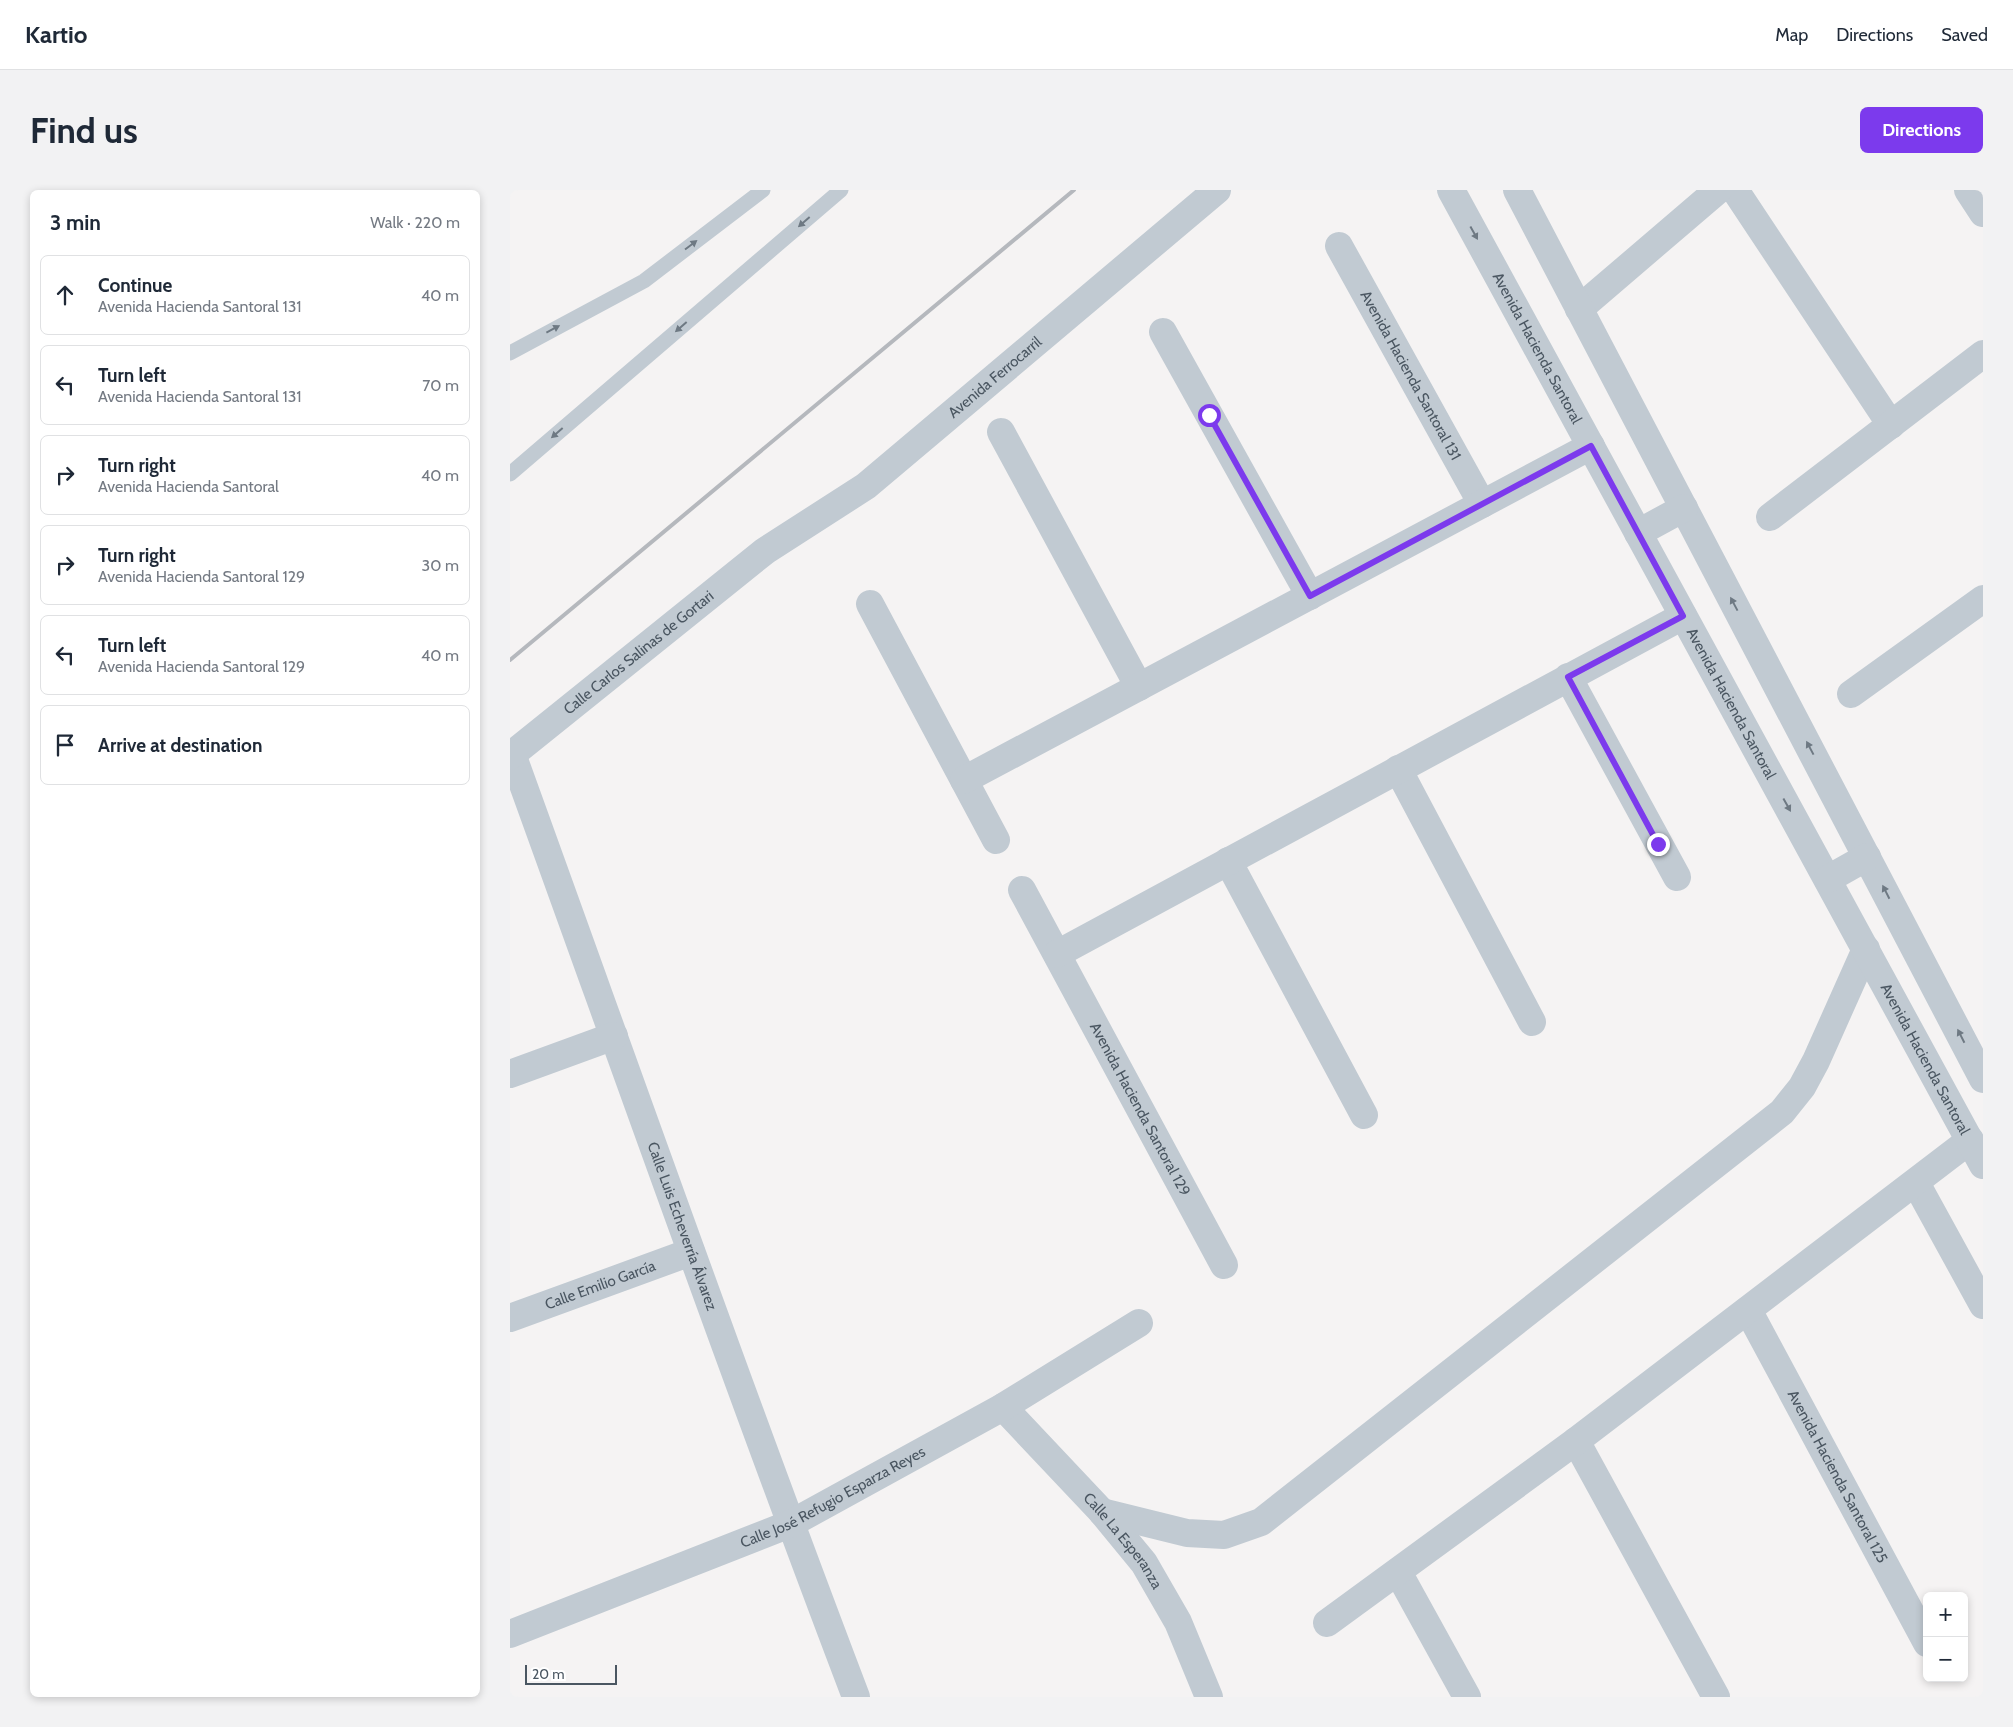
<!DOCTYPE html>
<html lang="en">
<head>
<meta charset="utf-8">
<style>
  :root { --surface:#fff; --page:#f2f2f3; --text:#1f2937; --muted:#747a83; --line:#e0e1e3; --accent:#7c3aed }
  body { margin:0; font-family:Cabin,sans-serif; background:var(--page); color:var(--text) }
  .controls { position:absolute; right:15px; bottom:15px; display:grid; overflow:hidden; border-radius:8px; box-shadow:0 2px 8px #0003 }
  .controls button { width:45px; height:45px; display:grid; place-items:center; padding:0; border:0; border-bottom:1px solid var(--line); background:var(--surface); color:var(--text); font:25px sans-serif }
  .scale { position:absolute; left:15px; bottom:12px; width:92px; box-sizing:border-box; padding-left:5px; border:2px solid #4a5661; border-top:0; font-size:14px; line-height:18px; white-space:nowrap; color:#4a5661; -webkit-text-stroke:4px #fff; paint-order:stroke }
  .stop { position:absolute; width:15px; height:15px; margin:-11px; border:4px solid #7c3aed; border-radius:50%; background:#fff }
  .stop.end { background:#7c3aed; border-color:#fff; box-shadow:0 1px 5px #0008 }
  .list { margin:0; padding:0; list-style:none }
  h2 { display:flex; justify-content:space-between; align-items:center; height:65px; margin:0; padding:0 20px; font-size:21px }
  h2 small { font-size:16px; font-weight:400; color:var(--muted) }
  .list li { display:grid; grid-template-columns:32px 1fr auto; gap:15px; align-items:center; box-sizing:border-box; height:80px; margin:0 10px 10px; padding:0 10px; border:1px solid var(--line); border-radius:8px }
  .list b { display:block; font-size:19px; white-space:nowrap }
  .list p { margin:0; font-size:16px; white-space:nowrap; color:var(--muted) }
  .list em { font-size:16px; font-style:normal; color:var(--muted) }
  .icon { flex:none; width:28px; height:28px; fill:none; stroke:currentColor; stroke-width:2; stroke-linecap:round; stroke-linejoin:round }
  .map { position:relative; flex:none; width:1473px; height:1507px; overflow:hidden; border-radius:8px }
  header { display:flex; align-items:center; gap:30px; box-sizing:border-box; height:70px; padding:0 25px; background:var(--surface); border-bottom:1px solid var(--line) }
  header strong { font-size:24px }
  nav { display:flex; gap:28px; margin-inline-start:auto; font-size:18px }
  .intro { display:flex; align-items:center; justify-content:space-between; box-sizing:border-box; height:120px; padding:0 30px }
  h1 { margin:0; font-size:35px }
  .button { padding:12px 22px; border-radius:8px; background:var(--accent); color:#fff; font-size:18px; font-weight:700 }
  main { display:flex; gap:30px; padding:0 30px }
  aside { flex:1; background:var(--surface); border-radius:8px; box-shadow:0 2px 8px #0003 }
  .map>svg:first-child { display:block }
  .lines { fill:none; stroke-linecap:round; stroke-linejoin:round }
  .service { stroke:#c1cad2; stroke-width:15 }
  .minor { stroke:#c1cad2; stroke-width:28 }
  .tertiary { stroke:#c1cad2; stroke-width:28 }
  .rail { stroke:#b5b8bd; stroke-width:4 }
  .oneway { fill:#6e7983 }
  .route { stroke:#7c3aed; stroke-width:6 }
  .labels { text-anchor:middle; stroke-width:4; stroke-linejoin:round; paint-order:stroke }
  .street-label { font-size:15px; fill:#4a5661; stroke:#fff }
</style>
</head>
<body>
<header>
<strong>Kartio</strong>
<nav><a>Map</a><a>Directions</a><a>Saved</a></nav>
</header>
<div class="intro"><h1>Find us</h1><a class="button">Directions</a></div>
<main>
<aside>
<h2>3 min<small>Walk · 220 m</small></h2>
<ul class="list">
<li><svg class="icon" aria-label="ahead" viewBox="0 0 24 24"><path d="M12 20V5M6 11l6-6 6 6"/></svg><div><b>Continue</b><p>Avenida Hacienda Santoral 131</p></div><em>40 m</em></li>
<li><svg class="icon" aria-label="left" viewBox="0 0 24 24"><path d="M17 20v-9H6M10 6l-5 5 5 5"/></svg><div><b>Turn left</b><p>Avenida Hacienda Santoral 131</p></div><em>70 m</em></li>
<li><svg class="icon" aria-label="right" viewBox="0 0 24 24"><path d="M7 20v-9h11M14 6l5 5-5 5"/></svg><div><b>Turn right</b><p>Avenida Hacienda Santoral</p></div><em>40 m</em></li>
<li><svg class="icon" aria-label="right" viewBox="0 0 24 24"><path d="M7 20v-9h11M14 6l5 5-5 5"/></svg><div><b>Turn right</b><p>Avenida Hacienda Santoral 129</p></div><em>30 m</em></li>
<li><svg class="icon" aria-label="left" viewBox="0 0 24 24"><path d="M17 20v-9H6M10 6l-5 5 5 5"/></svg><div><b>Turn left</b><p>Avenida Hacienda Santoral 129</p></div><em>40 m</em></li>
<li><svg class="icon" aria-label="arrive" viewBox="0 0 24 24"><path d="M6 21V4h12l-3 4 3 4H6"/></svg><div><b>Arrive at destination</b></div></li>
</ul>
</aside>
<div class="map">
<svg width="1473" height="1507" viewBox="0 0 1473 1507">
  <rect width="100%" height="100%" fill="#f5f3f3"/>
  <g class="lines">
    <!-- service -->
    <path class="service" d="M 0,163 L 134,91 L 253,0
      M 0,284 L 331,0"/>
    <!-- minor -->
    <g class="minor">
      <path d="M 1225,0 L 1381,235"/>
      <path d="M 1458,0 L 1473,23"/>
      <path id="s1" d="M 829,56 L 972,314"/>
      <path d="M 1069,119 L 1208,0"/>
      <path d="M 653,142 L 800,406"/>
      <path d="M 491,242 L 629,497"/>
      <path d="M 1260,327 L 1473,164"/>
      <path d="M 360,414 L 486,650"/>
      <path d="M 1058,487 L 1167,687"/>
      <path d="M 1341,504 L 1473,409"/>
      <path id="s2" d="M 2,564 C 116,879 227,1194 346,1507"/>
      <path id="s3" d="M 0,566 L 255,361 L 356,296 L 707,0"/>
      <path d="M 888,579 L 1022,832"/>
      <path d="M 454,590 L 1081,256"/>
      <path d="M 718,671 L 854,925"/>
      <path id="s4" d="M 512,700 L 714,1075"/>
      <path d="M 547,764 L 1173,426"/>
      <path d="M 0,884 L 104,846"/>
      <path d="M 1406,993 L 1473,1115"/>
      <path id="s5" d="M 1238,1120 L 1417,1453"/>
      <path id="s6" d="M 0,1128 L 181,1062"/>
      <path id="s7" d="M 493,1217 L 592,1322 L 634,1373 L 668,1432 L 699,1507"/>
      <path d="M 1066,1251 L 1206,1507"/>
      <path d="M 592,1322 L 677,1343 L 714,1345 L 751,1332 L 1272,922 L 1292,897 L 1306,871 L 1356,759"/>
      <path d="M 888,1382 L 957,1507"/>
      <path d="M 817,1433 L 1066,1251 L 1460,950"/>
      <path id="s8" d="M 0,1444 L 280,1334 L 493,1217 L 629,1133"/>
    </g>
    <!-- tertiary -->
    <g class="tertiary">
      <path id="s9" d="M 941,0 L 1473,975"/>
      <path d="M 1007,0 L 1473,889"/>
      <path d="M 1128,343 L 1174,318"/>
      <path d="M 1318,689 L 1357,667"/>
    </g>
    <!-- rail -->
    <path class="rail" d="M 0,470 L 564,0"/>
  </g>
  <!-- one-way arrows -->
  <defs><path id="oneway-solid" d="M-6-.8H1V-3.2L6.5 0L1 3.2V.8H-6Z" transform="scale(1.25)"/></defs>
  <g class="oneway">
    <use href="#oneway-solid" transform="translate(294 32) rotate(139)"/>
    <use href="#oneway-solid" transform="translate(964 43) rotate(61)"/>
    <use href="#oneway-solid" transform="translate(181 55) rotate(-37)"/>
    <use href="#oneway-solid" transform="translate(171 137) rotate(139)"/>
    <use href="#oneway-solid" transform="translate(43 139) rotate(-28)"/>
    <use href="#oneway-solid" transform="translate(47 243) rotate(139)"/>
    <use href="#oneway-solid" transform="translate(1224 414) rotate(-118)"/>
    <use href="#oneway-solid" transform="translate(1300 558) rotate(-118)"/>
    <use href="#oneway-solid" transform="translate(1277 615) rotate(61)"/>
    <use href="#oneway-solid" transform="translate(1376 702) rotate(-117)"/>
    <use href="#oneway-solid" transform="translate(1451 846) rotate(-117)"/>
  </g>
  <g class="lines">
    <!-- route -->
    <path class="route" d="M 699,225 L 800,406 L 1081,256 L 1173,426 L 1058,487 L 1148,654"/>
  </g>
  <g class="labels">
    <!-- street labels -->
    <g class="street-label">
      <text dy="5" stroke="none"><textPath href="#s9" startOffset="180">Avenida Hacienda Santoral</textPath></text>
      <text dy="5" stroke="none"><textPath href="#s1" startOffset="148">Avenida Hacienda Santoral 131</textPath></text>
      <text dy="5" stroke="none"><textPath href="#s3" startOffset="616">Avenida Ferrocarril</textPath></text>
      <text dy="5" stroke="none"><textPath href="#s3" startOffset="165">Calle Carlos Salinas de Gortari</textPath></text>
      <text dy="5" stroke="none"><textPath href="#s9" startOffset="585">Avenida Hacienda Santoral</textPath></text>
      <text dy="5" stroke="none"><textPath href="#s9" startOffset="990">Avenida Hacienda Santoral</textPath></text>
      <text dy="5" stroke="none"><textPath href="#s4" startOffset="249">Avenida Hacienda Santoral 129</textPath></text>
      <text dy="5" stroke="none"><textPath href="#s2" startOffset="502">Calle Luis Echeverría Álvarez</textPath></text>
      <text dy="5" stroke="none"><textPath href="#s6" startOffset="96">Calle Emilio García</textPath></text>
      <text dy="5" stroke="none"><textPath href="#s5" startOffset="189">Avenida Hacienda Santoral 125</textPath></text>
      <text dy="5" stroke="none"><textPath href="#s8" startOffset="351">Calle José Refugio Esparza Reyes</textPath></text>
      <text dy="5" stroke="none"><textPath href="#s7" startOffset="180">Calle La Esperanza</textPath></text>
    </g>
  </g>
</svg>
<div class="controls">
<button>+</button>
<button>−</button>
</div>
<div class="scale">20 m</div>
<div class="stop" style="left:699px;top:225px"></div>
<div class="stop end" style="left:1148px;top:654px"></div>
</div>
</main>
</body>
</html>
